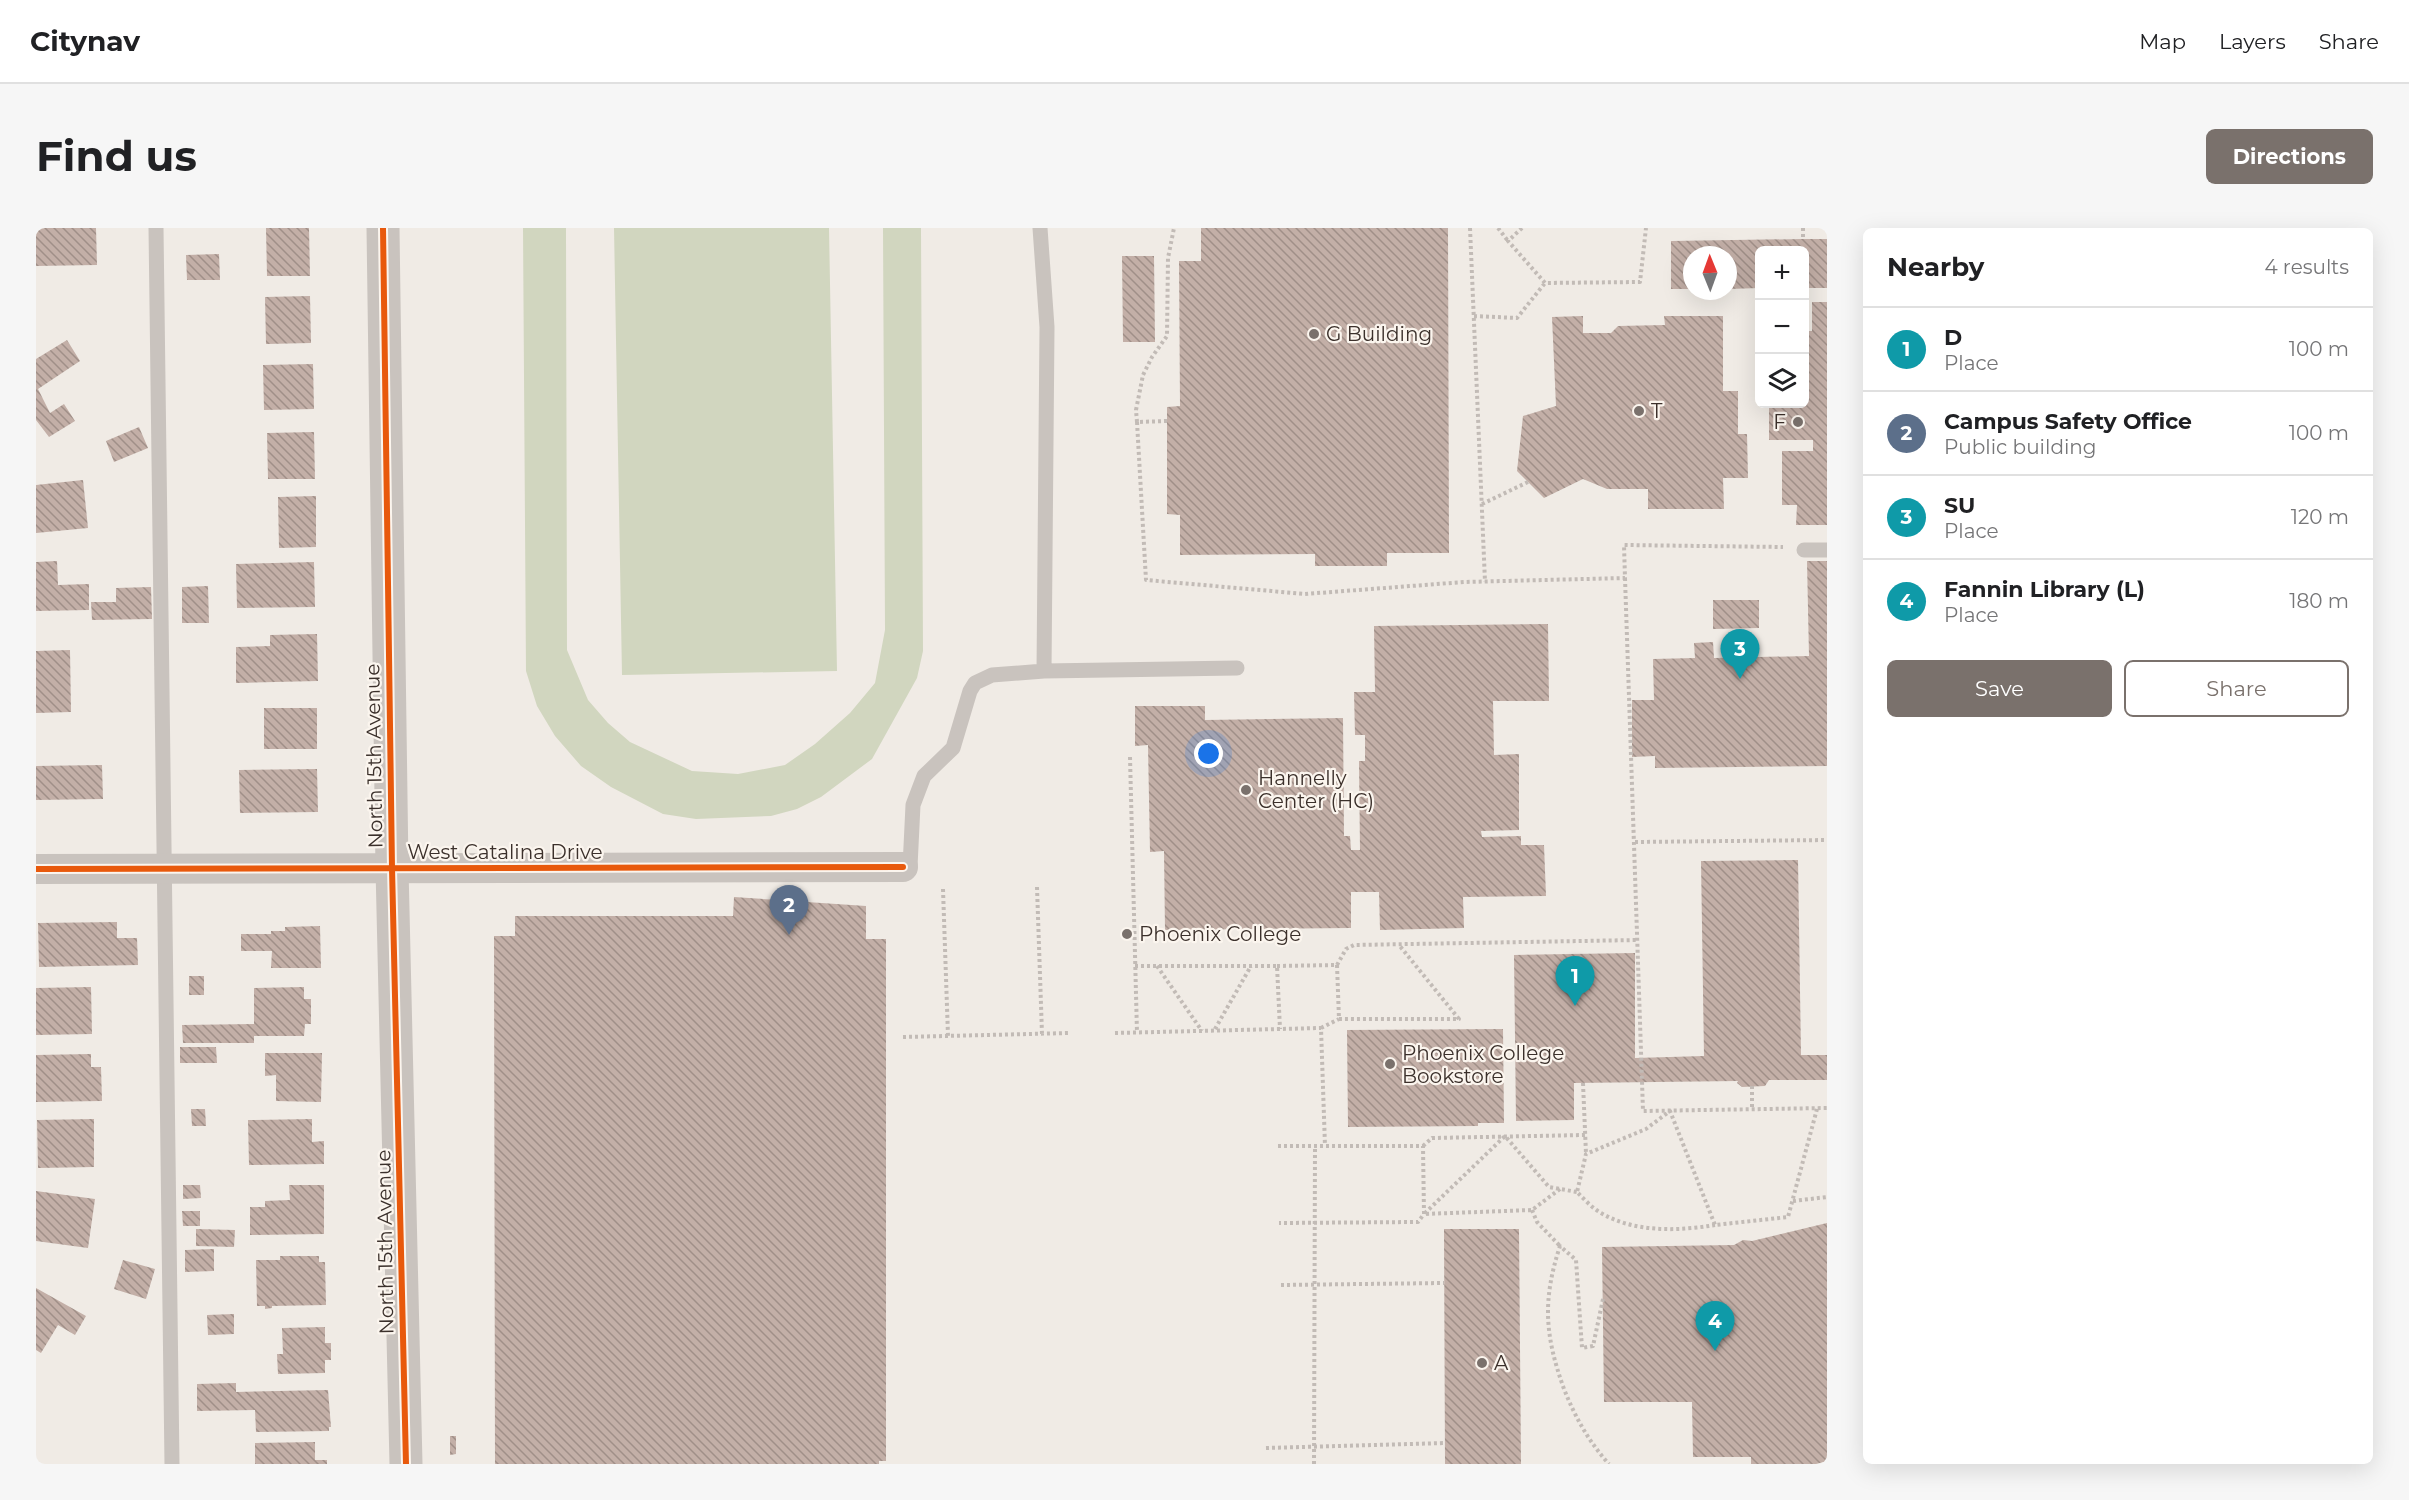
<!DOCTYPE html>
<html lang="en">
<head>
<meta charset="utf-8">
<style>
  :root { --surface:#fff; --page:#f6f6f6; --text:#202124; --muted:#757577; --line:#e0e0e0; --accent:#7a716c }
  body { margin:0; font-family:Montserrat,sans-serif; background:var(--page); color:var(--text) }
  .controls { position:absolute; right:18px; top:18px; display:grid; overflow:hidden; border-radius:9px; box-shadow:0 6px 24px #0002 }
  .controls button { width:54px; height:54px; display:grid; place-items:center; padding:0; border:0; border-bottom:2px solid var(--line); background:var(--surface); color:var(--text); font:30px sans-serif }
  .compass { position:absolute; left:1647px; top:18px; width:54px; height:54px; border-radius:50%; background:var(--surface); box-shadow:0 6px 24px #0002; rotate:359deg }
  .you { position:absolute; left:1173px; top:526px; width:21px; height:21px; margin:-15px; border:4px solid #fff; border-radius:50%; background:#1a73e8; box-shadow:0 0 0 9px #1a73e833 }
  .badge { display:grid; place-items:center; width:39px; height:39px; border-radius:50%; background:var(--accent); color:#fff; font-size:20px; font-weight:700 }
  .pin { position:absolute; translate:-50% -50px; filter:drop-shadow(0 2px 3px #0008) }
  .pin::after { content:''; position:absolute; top:32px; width:21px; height:18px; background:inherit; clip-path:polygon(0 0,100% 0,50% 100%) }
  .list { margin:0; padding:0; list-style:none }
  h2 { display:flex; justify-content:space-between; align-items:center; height:78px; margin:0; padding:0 24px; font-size:26px }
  h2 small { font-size:20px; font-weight:400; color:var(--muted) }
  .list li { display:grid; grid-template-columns:39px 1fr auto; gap:18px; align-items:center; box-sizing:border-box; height:84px; padding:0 24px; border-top:2px solid var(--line) }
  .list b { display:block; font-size:22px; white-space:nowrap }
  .list p { margin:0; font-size:20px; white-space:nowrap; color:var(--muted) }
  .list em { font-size:20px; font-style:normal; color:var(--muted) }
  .actions { display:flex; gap:12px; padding:18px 24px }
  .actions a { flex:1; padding:14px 0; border:2px solid var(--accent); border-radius:9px; text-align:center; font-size:21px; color:var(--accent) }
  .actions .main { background:var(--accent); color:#fff }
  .icon { flex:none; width:33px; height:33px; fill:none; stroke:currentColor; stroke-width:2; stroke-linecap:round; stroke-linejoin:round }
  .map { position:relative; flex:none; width:1791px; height:1236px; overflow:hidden; border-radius:9px }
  header { display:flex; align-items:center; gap:36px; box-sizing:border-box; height:84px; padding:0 30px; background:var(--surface); border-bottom:2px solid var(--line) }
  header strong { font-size:28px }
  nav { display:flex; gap:33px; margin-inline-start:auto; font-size:21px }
  .intro { display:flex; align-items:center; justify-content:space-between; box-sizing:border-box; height:144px; padding:0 36px }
  h1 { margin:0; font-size:42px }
  .button { padding:15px 27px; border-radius:9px; background:var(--accent); color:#fff; font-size:21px; font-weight:700 }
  main { display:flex; gap:36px; padding:0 36px }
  aside { flex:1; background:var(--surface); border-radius:9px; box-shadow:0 6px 24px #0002 }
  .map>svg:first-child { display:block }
  .grass { fill:#d1d6bf }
  .building { fill:url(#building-back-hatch) }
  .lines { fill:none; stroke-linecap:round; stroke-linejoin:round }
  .path { stroke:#c2bbb6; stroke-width:4; stroke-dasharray:3 3; stroke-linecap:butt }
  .service { stroke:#c9c3be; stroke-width:15 }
  .minor { stroke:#c9c3be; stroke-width:30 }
  .tertiary { stroke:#c9c3be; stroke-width:33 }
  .cycleway-casing { stroke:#fbf5ee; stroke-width:10 }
  .cycleway { stroke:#e8590c; stroke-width:6 }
  .poi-dot { fill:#7a716c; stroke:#fbf5ee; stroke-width:2 }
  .labels { text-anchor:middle; stroke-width:4.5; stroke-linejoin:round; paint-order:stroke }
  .poi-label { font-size:20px; fill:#3b302b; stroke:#fbf5ee; text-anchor:start }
  .street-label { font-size:20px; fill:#3b302b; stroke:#fbf5ee }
</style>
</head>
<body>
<header>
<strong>Citynav</strong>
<nav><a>Map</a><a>Layers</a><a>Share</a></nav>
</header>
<div class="intro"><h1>Find us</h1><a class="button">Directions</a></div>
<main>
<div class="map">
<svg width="1791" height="1236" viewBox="0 0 1791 1236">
  <defs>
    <pattern id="building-back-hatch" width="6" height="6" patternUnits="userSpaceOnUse" patternTransform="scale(1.5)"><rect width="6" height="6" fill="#c3afa7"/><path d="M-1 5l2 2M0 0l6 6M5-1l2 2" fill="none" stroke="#a08f88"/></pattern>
  </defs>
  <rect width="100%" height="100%" fill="#f0ebe5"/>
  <!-- grass -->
  <path class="grass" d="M 487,0 L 530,0 L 531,422 L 552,472 L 572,495 L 594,514 L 656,543 L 702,546 L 749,537 L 779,516 L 814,485 L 839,455 L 849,402 L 847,0 L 885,0 L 887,423 L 881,450 L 836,531 L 785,569 L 761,581 L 735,588 L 660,591 L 627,586 L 575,559 L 545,538 L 519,508 L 501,478 L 490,443 Z
    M 578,0 L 793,0 L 801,443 L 586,447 Z"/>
  <!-- building -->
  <path class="building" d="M 0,0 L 60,0 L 61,37 L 0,38 Z
    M 230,0 L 273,0 L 274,48 L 231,48 Z
    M 1165,0 L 1412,0 L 1413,325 L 1351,325 L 1351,338 L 1279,338 L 1279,326 L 1144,327 L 1144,287 L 1131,286 L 1131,179 L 1144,178 L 1143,33 L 1165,33 Z
    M 1767,11 L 1791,11 L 1791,60 L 1768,60 L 1768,22 L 1724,22 L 1724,60 L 1692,61 L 1692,27 L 1656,27 L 1656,61 L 1635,61 L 1635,13 Z
    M 183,26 L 184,52 L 151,52 L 150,27 Z
    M 1086,28 L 1118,28 L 1119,114 L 1087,114 Z
    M 274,68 L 275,115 L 230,116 L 229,69 Z
    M 1776,74 L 1791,74 L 1791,297 L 1760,297 L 1761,277 L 1746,277 L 1746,223 L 1777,223 L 1777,212 L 1733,212 L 1733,176 L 1768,176 L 1768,103 L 1776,103 Z
    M 1547,88 L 1547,105 L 1575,105 L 1582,98 L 1629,97 L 1628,88 L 1687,88 L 1687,163 L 1702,163 L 1702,206 L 1711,206 L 1712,250 L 1687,250 L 1688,281 L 1612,281 L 1612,261 L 1571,261 L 1547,251 L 1508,270 L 1481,243 L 1487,188 L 1520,178 L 1516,89 Z
    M 31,112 L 44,133 L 2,161 L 14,185 L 28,176 L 39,193 L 13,209 L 0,192 L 0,131 Z
    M 277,136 L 278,181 L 228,182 L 227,137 Z
    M 103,199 L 112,220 L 78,234 L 70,213 Z
    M 278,204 L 279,251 L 232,251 L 231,205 Z
    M 47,252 L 52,300 L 0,305 L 0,257 Z
    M 280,268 L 280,319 L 243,320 L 242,269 Z
    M 21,333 L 22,357 L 53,356 L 53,382 L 0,383 L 0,334 Z
    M 1771,333 L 1791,333 L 1791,538 L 1619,540 L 1619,528 L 1596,529 L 1596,472 L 1618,472 L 1617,431 L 1659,430 L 1658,415 L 1677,414 L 1678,430 L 1773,428 Z
    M 278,334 L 279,379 L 201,380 L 200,336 Z
    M 172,358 L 173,395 L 146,395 L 146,359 Z
    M 115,359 L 116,391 L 56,392 L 55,374 L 80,374 L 80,360 Z
    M 1677,372 L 1723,372 L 1723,400 L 1677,401 Z
    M 1512,396 L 1513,473 L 1457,473 L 1458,527 L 1483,526 L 1483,602 L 1445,603 L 1446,609 L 1485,608 L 1485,617 L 1508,617 L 1510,668 L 1427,669 L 1428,700 L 1344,702 L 1343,664 L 1315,664 L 1315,700 L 1129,702 L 1128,623 L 1114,624 L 1112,517 L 1099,518 L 1099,478 L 1169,478 L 1169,492 L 1307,490 L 1308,608 L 1314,608 L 1315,622 L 1324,622 L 1323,533 L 1329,533 L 1329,507 L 1319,507 L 1318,464 L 1339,464 L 1338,398 Z
    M 281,406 L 282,453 L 200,455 L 200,419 L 234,418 L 234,407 Z
    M 34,422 L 35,484 L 0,485 L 0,423 Z
    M 228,480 L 281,480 L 281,521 L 228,521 Z
    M 66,537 L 67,571 L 0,572 L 0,538 Z
    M 281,541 L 282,584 L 204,585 L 203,542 Z
    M 1762,632 L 1765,827 L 1791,827 L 1791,852 L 1733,852 L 1729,858 L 1706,859 L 1701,855 L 1702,853 L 1538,855 L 1538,892 L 1480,893 L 1478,727 L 1599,725 L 1599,830 L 1668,828 L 1665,633 Z
    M 698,669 L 830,678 L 830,711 L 850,711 L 850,1233 L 843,1233 L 843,1236 L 459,1236 L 458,708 L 479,708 L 479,688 L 697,688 Z
    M 81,694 L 81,710 L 101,710 L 102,737 L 3,739 L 2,695 Z
    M 284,698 L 285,740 L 235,740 L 236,723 L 205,723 L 205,706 L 235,706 L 235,703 L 249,703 L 249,699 Z
    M 153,748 L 168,748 L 168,767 L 153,767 Z
    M 55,759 L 56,806 L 0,807 L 0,760 Z
    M 268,759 L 268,771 L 275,771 L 275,796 L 269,796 L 268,808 L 218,808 L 218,815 L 147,815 L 146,797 L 218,796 L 218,760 Z
    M 1467,801 L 1468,895 L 1442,895 L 1442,898 L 1312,899 L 1311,802 Z
    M 144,819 L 180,819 L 181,835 L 144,835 Z
    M 229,825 L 286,825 L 285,874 L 240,873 L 240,847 L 229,848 Z
    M 55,826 L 55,839 L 65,839 L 66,873 L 0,874 L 0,827 Z
    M 155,881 L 169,881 L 170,898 L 156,898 Z
    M 58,891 L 58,939 L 2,940 L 1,892 Z
    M 276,891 L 276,914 L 288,913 L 288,936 L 213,937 L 212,892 Z
    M 147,957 L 164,957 L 165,970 L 147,971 Z
    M 253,957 L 288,957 L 288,1006 L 214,1007 L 214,979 L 229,979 L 229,973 L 254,972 Z
    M 0,963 L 59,971 L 52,1020 L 0,1013 Z
    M 146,983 L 164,983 L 164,998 L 147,998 Z
    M 1791,995 L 1791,1233 L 1780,1236 L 1715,1236 L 1715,1229 L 1657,1229 L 1656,1174 L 1568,1174 L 1566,1019 L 1698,1017 L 1707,1012 L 1716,1013 Z
    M 160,1001 L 199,1002 L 198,1019 L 160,1018 Z
    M 1408,1001 L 1483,1001 L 1485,1236 L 1409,1236 Z
    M 178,1021 L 178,1043 L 149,1044 L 149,1022 Z
    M 244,1028 L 283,1028 L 283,1034 L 289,1034 L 290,1077 L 236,1078 L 236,1080 L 229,1081 L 229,1078 L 221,1078 L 220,1032 L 244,1032 Z
    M 87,1032 L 119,1041 L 110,1071 L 78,1061 Z
    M 0,1060 L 50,1088 L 39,1107 L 22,1097 L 5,1125 L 0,1122 Z
    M 198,1086 L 198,1106 L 172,1107 L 171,1087 Z
    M 289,1099 L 289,1115 L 295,1115 L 295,1132 L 289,1132 L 289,1145 L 242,1146 L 241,1126 L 247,1126 L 246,1100 Z
    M 200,1155 L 200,1164 L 292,1162 L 295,1199 L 293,1199 L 293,1203 L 220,1204 L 219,1182 L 161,1183 L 161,1156 Z
    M 414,1208 L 420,1208 L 420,1226 L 414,1227 Z
    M 279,1214 L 279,1232 L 291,1232 L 291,1236 L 219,1236 L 219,1215 Z"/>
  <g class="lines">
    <!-- path -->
    <path class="path" d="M 1434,0 L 1449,354
      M 1462,0 L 1472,13
      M 1486,0 L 1472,13 L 1509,55 L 1604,54 L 1610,0
      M 1767,0 L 1767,11
      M 1438,88 L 1481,90 L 1509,55
      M 1131,193 L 1101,194 L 1100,182 L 1107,147 L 1116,129 L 1131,108 L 1132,30 L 1138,0
      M 1101,194 L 1110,352 L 1269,366 L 1428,354 L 1589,350 L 1588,317 L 1747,319
      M 1446,276 L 1492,254
      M 1589,350 L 1607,883 L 1791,880
      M 1094,529 L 1101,805
      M 1599,614 L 1791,612
      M 1001,659 L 1006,806
      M 907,661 L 912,808
      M 1301,737 L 1303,791 L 1423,791 L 1363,717
      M 1099,738 L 1241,738 L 1244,801
      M 1121,738 L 1166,803
      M 1241,738 L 1301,737 L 1310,721 L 1318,717 L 1602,712
      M 1285,800 L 1303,791
      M 1179,801 L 1215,738
      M 1079,805 L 1285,800 L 1289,918
      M 867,809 L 1034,805
      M 1547,855 L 1550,926
      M 1716,858 L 1716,882
      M 1242,918 L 1387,918 L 1388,986 L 1382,994 L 1243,995
      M 1387,918 L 1396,910 L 1549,907
      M 1524,961 L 1496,982 L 1388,986 L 1469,908 L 1513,959 L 1541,964
      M 1757,973 L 1791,969
      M 1496,982 L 1501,994 L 1524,1018
      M 1679,997 C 1643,1003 1599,1005 1565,985 C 1556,980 1548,971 1541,964 L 1550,926 L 1610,901 L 1634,883 L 1679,997 L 1752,989 L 1781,881
      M 1245,1057 L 1408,1055
      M 1567,1071 L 1557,1118 L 1546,1120 L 1540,1032 L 1524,1018 C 1506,1073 1509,1108 1528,1161 C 1539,1189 1553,1214 1573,1236
      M 1230,1220 L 1409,1215
      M 1278,1236 L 1279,918"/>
    <!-- service -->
    <path class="service" d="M 120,0 L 136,1236
      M 1768,322 L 1791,322
      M 1008,443 L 1201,440
      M 874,639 L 877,577 L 888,548 L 917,520 L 934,463 L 939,455 L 956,447 L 1008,443 L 1011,99 L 1004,0"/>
    <!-- minor -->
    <path class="minor" d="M 0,641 L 867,639"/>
    <!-- tertiary -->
    <path class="tertiary" d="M 347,0 L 356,640 L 370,1236"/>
    <defs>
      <path id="cycleway" d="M 347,0 L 356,640 L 370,1236
        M 0,641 L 867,639"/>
    </defs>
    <!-- cycleway casing -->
    <use href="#cycleway" class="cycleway-casing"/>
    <!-- cycleway -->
    <use href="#cycleway" class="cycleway"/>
  </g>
  <!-- markers -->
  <g class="poi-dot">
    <circle cx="1278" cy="106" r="6"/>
    <circle cx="1603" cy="183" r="6"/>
    <circle cx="1762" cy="194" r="6"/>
    <circle cx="1210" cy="562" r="6"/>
    <circle cx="1091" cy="706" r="6"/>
    <circle cx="1354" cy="836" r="6"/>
    <circle cx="1446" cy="1135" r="6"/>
  </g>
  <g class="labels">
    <!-- poi labels -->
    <g class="poi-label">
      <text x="1290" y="113">G Building</text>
      <text x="1615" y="190">T</text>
      <text x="1750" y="201" text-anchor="end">F</text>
      <text x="1222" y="557">Hannelly<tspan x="1222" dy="23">Center (HC)</tspan></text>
      <text x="1103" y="713">Phoenix College</text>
      <text x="1366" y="832">Phoenix College<tspan x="1366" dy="23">Bookstore</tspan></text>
      <text x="1458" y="1142">A</text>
    </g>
    <!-- street labels -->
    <g class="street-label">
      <text transform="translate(338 528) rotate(-91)" y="7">North 15th Avenue</text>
      <text x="469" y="631">West Catalina Drive</text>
      <text transform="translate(349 1014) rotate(-91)" y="7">North 15th Avenue</text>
    </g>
  </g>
</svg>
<div class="controls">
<button>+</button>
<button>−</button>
<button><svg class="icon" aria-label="layers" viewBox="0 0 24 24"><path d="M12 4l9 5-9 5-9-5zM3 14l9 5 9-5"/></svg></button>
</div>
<svg class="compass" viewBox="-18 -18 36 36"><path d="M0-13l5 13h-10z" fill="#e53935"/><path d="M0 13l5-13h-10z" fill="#757577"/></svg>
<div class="you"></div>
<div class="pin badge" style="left:1539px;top:778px;background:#0f9aa8">1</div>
<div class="pin badge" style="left:753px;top:707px;background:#5c6f8a">2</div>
<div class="pin badge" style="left:1704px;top:451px;background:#0f9aa8">3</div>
<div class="pin badge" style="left:1679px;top:1123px;background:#0f9aa8">4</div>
</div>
<aside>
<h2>Nearby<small>4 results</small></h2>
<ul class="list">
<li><span class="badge" style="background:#0f9aa8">1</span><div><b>D</b><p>Place</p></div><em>100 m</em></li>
<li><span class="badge" style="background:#5c6f8a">2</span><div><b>Campus Safety Office</b><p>Public building</p></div><em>100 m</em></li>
<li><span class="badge" style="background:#0f9aa8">3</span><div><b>SU</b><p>Place</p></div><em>120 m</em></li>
<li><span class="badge" style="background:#0f9aa8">4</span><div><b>Fannin Library (L)</b><p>Place</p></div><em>180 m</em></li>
</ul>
<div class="actions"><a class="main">Save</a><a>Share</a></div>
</aside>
</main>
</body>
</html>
